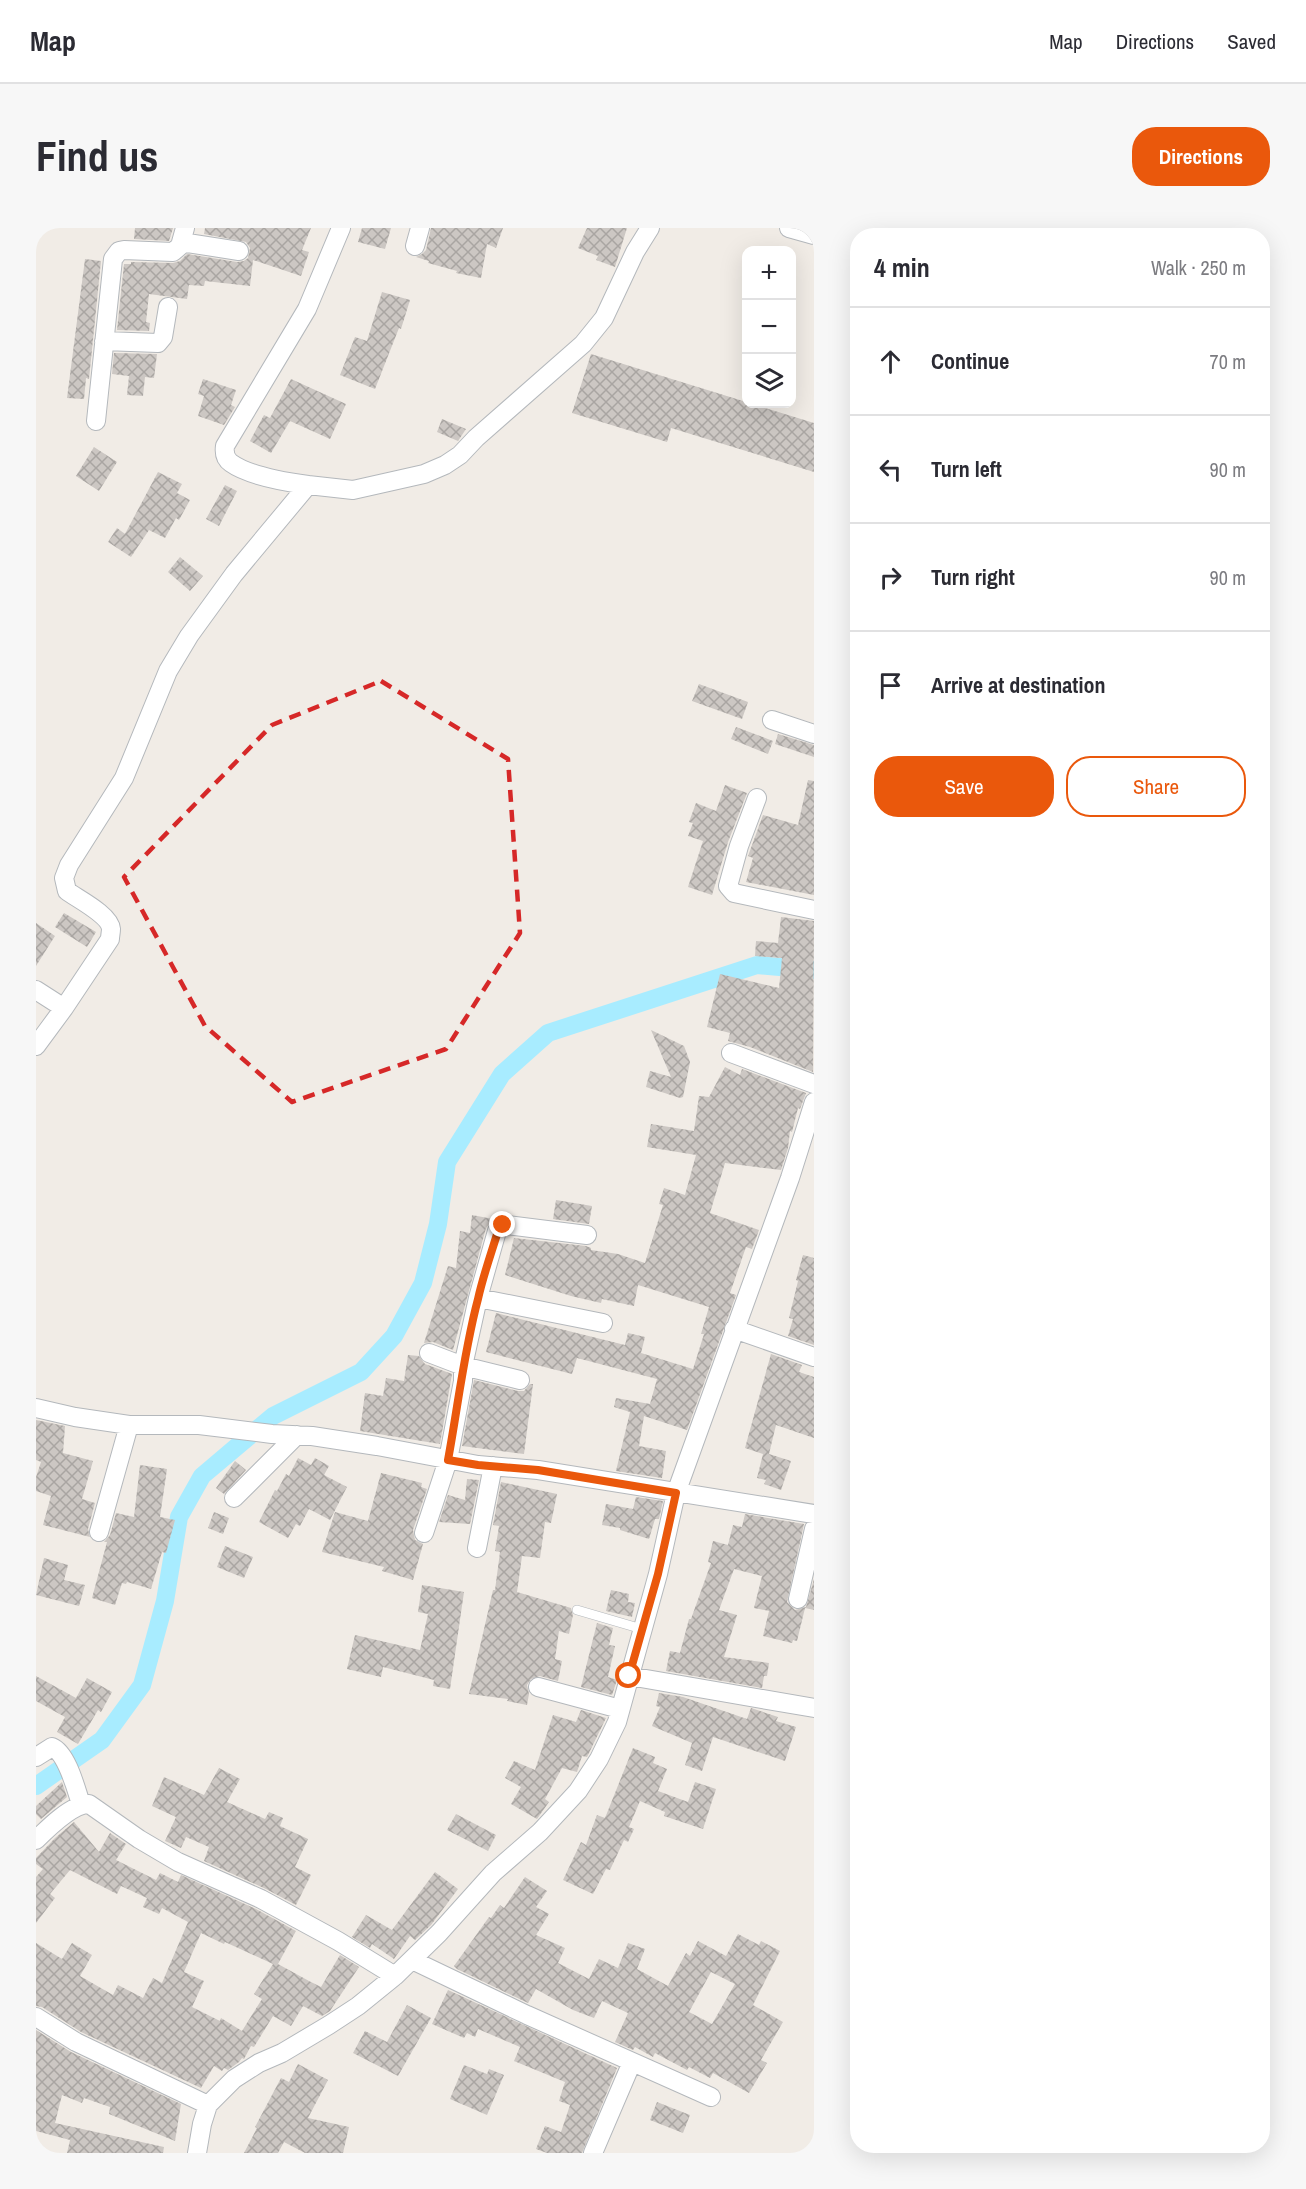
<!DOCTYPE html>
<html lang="en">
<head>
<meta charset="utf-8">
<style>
  :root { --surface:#fff; --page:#f7f7f7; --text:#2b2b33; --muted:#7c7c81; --line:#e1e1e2; --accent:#ea580c }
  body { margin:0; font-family:"Archivo Narrow",sans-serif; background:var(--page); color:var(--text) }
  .controls { position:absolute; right:18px; top:18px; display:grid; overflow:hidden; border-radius:12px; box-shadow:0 6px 24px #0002 }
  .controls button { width:54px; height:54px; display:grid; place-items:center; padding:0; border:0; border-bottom:2px solid var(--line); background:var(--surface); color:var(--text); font:30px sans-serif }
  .stop { position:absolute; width:18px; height:18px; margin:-14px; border:4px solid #ea580c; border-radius:50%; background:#fff }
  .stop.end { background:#ea580c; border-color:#fff; box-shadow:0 2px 6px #0008 }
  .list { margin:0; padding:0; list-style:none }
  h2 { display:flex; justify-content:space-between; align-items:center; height:78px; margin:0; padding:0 24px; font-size:26px }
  h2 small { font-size:20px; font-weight:400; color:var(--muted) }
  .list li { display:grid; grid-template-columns:39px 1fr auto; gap:18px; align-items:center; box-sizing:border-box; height:108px; padding:0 24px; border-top:2px solid var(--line) }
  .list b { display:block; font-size:22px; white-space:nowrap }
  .list em { font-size:20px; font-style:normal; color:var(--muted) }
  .actions { display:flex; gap:12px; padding:18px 24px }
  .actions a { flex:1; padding:14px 0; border:2px solid var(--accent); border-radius:24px; text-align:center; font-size:21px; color:var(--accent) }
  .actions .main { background:var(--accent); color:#fff }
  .icon { flex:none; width:33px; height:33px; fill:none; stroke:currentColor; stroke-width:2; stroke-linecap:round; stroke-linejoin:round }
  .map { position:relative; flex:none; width:778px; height:1925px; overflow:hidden; border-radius:24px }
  header { display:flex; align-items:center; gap:36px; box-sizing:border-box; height:84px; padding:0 30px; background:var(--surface); border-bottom:2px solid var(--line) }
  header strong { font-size:28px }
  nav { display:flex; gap:33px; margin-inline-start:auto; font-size:21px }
  .intro { display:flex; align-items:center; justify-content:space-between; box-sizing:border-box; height:144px; padding:0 36px }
  h1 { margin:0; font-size:42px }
  .button { padding:15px 27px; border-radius:24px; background:var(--accent); color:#fff; font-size:21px; font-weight:700 }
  main { display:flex; gap:36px; padding:0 36px }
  aside { flex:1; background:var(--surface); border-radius:24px; box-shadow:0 6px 24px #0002 }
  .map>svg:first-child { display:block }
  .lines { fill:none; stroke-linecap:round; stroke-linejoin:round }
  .canal { stroke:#a8ecff; stroke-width:18 }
  .building { fill:url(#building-cross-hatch); fill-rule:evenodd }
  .lane-casing { stroke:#b4b8bc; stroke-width:10 }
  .street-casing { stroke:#b4b8bc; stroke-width:20 }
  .lane { stroke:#fff; stroke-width:9 }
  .street { stroke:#fff; stroke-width:18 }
  .route { stroke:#ea580c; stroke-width:8 }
  .marked { fill:none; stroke:#d62828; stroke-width:4.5; stroke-dasharray:12 8; stroke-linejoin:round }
</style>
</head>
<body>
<header>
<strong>Map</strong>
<nav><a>Map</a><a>Directions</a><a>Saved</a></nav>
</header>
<div class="intro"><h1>Find us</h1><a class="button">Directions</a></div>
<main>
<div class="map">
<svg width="778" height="1925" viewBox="0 0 778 1925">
  <defs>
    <pattern id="building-cross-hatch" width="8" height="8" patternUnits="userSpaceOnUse" patternTransform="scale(1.5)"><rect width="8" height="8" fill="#ccc7c3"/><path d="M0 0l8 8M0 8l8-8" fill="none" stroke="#a9a5a2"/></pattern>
  </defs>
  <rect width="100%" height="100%" fill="#f1ece6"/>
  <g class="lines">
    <!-- canal -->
    <path class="canal" d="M 0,1558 L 66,1512 L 106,1457 L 129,1373 L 143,1289 L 166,1248 L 237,1188 L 325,1144 L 358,1108 L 387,1055 L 402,996 L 411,934 L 466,846 L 512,805 L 721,737 L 778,742"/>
  </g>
  <!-- building -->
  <path class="building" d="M 99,0 L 137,0 L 133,13 L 98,11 Z
    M 169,0 L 275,0 L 266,22 L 273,24 L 265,48 L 217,32 L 214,58 L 169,53 L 168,58 L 153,57 L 151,71 L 113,66 L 110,94 L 114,95 L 113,103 L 81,102 L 88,36 L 95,36 L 95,34 L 137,35 L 144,33 L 151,26 L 201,34 L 208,33 L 212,30 L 214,20 L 210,14 L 168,6 Z
    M 326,0 L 355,0 L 349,21 L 322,14 Z
    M 395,0 L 467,0 L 460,20 L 451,16 L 445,50 L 420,45 L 421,43 L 392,35 L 393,33 L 380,29 L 386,26 L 390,22 Z
    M 551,0 L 591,0 L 579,39 L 560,32 L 562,28 L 542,20 Z
    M 49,31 L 65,33 L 53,151 L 50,150 L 48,171 L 31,170 Z
    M 346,64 L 374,72 L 365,101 L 363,100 L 339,161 L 304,147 L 319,109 L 331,113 Z
    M 78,125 L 121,126 L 118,150 L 109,149 L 107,168 L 91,167 L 93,148 L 76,146 Z
    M 555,126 L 778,195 L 778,244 L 635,200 L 631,214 L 536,185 Z
    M 167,151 L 200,162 L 195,177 L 199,179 L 188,197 L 162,188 L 168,168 L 162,166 Z
    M 255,151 L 310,176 L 294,211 L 254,193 L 235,225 L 214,213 L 228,187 L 234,190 Z
    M 406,191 L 430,201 L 422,213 L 401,204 Z
    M 58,219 L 81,234 L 63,263 L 40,248 Z
    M 122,244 L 146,256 L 141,265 L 154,272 L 143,292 L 140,290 L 129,310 L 113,302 L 95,329 L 72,314 L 81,300 L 89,306 Z
    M 189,257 L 201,263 L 183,298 L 170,291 Z
    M 144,329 L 167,348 L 154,363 L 132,344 Z
    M 663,456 L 712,474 L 706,491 L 656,473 Z
    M 700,499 L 737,513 L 732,526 L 695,511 Z
    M 742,506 L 778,517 L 778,529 L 739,516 Z
    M 772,552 L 778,553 L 778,667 L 710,654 L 717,630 L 712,628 L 727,587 L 762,597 Z
    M 689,557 L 711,565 L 692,614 L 676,667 L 652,659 L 667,613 L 652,608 L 657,595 L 653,594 L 660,575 L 680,583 Z
    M 28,685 L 60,704 L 51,719 L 19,699 Z
    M 745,689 L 778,693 L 777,844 L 714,819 L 692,813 L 694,805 L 671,799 L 684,746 L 743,760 L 746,730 L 719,728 L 720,713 L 742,715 Z
    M 0,695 L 19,708 L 0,738 Z
    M 615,802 L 648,818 L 654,834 L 647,869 L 644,870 L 610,859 L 614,843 L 635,849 Z
    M 689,839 L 704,847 L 706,841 L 770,865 L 764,881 L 762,880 L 756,904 L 754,903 L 752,920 L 745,942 L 689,935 L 674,985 L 723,1002 L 716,1021 L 710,1019 L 694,1065 L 700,1067 L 651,1202 L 608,1188 L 603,1218 L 630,1223 L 626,1250 L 580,1243 L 594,1184 L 578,1179 L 580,1170 L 614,1176 L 621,1151 L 541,1130 L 536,1146 L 450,1124 L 460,1085 L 589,1117 L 592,1105 L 609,1109 L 605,1125 L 657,1141 L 668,1106 L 665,1106 L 673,1079 L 602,1057 L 598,1078 L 566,1071 L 565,1075 L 535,1068 L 469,1047 L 478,1010 L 550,1018 L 555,1020 L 555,1022 L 582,1026 L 609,1035 L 627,977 L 623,976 L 628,960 L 649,967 L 660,927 L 611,919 L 615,896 L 658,903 L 663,868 L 673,869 Z
    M 520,972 L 556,978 L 553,996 L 517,991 Z
    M 436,987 L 457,991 L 450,1000 L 417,1122 L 397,1114 L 388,1115 L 412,1038 L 420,1040 L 424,1003 L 434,1005 Z
    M 767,1027 L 778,1030 L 778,1117 L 752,1108 L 757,1091 L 753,1090 L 762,1053 L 760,1052 Z
    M 735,1126 L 766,1137 L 763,1144 L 778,1149 L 778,1210 L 740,1197 L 733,1226 L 755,1233 L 745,1262 L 728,1256 L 730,1252 L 721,1250 L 727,1226 L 709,1220 Z
    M 372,1127 L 383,1128 L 389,1136 L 416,1146 L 404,1216 L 324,1203 L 329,1165 L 347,1168 L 350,1150 L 368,1153 Z
    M 438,1152 L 482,1163 L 488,1163 L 494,1156 L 497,1156 L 488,1226 L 426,1218 Z
    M 0,1192 L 29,1198 L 27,1225 L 57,1233 L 46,1271 L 59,1275 L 52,1301 L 54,1309 L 7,1297 L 15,1268 L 0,1263 L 0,1249 L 5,1234 L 0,1232 Z
    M 262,1230 L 275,1237 L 279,1230 L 293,1238 L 288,1247 L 311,1259 L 294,1292 L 273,1281 L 264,1298 L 260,1296 L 252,1310 L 223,1294 L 239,1262 L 241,1263 L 250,1246 L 253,1248 Z
    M 199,1233 L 210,1242 L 188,1266 L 180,1260 Z
    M 104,1237 L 131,1241 L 124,1289 L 139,1292 L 130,1325 L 126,1324 L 115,1361 L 91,1354 L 90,1356 L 86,1355 L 79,1377 L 56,1370 L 71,1314 L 68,1314 L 74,1307 L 80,1285 L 98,1289 Z
    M 345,1245 L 386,1255 L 385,1259 L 391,1261 L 377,1302 L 379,1312 L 387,1316 L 377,1352 L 346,1343 L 348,1339 L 286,1324 L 299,1284 L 332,1293 Z
    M 431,1251 L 443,1252 L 434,1296 L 403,1294 L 412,1267 L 429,1272 Z
    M 465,1254 L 521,1266 L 515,1295 L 509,1294 L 504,1330 L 486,1328 L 481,1364 L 535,1380 L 537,1387 L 533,1406 L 523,1403 L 519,1431 L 526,1433 L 522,1453 L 504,1448 L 495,1451 L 491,1457 L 493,1466 L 491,1477 L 471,1473 L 472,1471 L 433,1466 L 457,1362 L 459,1362 L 464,1324 L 459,1323 L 463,1298 L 457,1297 Z
    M 600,1269 L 627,1273 L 623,1291 L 619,1291 L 613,1311 L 584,1302 L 584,1300 L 566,1297 L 570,1276 L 597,1281 Z
    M 178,1284 L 193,1290 L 187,1306 L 172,1300 Z
    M 709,1286 L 768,1296 L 751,1374 L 759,1382 L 770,1379 L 778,1351 L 778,1382 L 769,1380 L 761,1413 L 757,1412 L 756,1415 L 727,1408 L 733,1383 L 718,1380 L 726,1348 L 698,1341 L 683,1382 L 701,1387 L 688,1429 L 733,1435 L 731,1448 L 728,1448 L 726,1460 L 630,1443 L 634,1423 L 644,1425 L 653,1391 L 655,1391 L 675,1335 L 672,1334 L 677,1313 L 692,1317 L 697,1297 L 706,1299 Z
    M 189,1318 L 217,1329 L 208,1350 L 181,1339 Z
    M 8,1330 L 32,1337 L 28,1352 L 49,1357 L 43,1378 L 0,1367 Z
    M 386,1357 L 428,1364 L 414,1461 L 397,1458 L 398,1452 L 347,1439 L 345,1449 L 311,1441 L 319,1407 L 384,1422 L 392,1386 L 382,1384 Z
    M 575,1362 L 593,1366 L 592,1374 L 599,1375 L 596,1389 L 570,1383 Z
    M 561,1395 L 577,1400 L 573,1417 L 579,1418 L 572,1449 L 581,1452 L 576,1467 L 545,1459 Z
    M 0,1448 L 40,1470 L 51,1450 L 76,1464 L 65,1484 L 62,1482 L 42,1516 L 21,1504 L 29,1489 L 0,1473 Z
    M 623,1465 L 647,1469 L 711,1491 L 715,1480 L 742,1489 L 740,1493 L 760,1499 L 749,1533 L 677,1509 L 666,1543 L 649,1537 L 656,1515 L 616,1498 L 624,1479 L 620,1478 Z
    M 545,1482 L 570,1490 L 553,1525 L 551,1529 L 546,1528 L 541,1544 L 526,1540 L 509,1571 L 513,1574 L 501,1591 L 475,1576 L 485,1559 L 469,1550 L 478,1533 L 499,1542 L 517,1487 L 540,1494 Z
    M 597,1520 L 619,1529 L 617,1535 L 631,1541 L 622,1563 L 652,1574 L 659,1554 L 680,1561 L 667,1601 L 628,1588 L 629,1584 L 604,1573 L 593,1599 L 598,1601 L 592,1614 L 588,1612 L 574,1642 L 570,1641 L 557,1666 L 527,1652 L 545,1614 L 550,1617 L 561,1587 L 569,1590 Z
    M 183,1540 L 204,1551 L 191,1574 L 229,1591 L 233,1584 L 247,1590 L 244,1598 L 272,1611 L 259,1639 L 275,1647 L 260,1677 L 230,1661 L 168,1633 L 173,1619 L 150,1609 L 145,1620 L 129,1613 L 140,1589 L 116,1578 L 128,1549 L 168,1567 Z
    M 26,1554 L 31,1569 L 5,1591 L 0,1586 L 0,1578 Z
    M 420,1586 L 460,1607 L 452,1623 L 411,1602 Z
    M 38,1594 L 63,1624 L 74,1605 L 90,1616 L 80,1632 L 120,1652 L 124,1645 L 142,1654 L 145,1647 L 220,1681 L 260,1703 L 242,1736 L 273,1753 L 285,1759 L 304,1727 L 323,1739 L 294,1783 L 286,1788 L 267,1778 L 255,1798 L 237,1788 L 218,1819 L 215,1818 L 208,1831 L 206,1830 L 203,1834 L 192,1842 L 188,1840 L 186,1843 L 178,1838 L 165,1860 L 45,1804 L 6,1779 L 0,1778 L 0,1715 L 26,1731 L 36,1715 L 56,1727 L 44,1748 L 77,1767 L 82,1757 L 107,1770 L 117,1750 L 126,1755 L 152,1694 L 126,1680 L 123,1686 L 107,1679 L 111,1670 L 85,1658 L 81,1666 L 34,1642 L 14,1666 L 19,1670 L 0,1695 L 0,1649 L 7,1641 L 0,1636 L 0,1630 L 19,1610 ZM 165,1705 L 188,1716 L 189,1714 L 237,1736 L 218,1766 L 226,1771 L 206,1803 L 185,1790 L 184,1793 L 156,1779 L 168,1753 L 148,1744 Z
    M 399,1644 L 422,1661 L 395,1697 L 379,1712 L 374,1708 L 358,1731 L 336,1716 L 334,1720 L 316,1709 L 330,1687 L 356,1702 Z
    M 489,1649 L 511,1663 L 500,1679 L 513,1686 L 500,1707 L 529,1720 L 522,1735 L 553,1751 L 563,1731 L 582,1740 L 592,1715 L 609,1721 L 601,1741 L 632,1758 L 650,1725 L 654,1728 L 662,1713 L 690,1728 L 702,1706 L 723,1717 L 725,1713 L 744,1723 L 717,1777 L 747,1794 L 725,1832 L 731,1835 L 713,1865 L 677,1845 L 674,1850 L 653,1839 L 651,1842 L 619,1825 L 617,1829 L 599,1819 L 597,1822 L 579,1814 L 592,1785 L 566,1773 L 558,1790 L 537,1782 L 500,1761 L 492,1775 L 421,1741 L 418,1738 L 453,1689 L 455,1690 L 464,1677 L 468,1680 ZM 675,1744 L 699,1756 L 676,1796 L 653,1784 Z
    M 412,1762 L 581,1840 L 546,1925 L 511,1925 L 500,1921 L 509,1898 L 525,1904 L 534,1877 L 523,1873 L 529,1854 L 478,1833 L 484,1819 L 442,1801 L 439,1809 L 431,1805 L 428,1810 L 396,1796 Z
    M 371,1777 L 395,1790 L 362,1848 L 317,1825 L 329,1803 L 351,1814 Z
    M 0,1802 L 35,1824 L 145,1876 L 139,1913 L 73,1886 L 74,1879 L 48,1870 L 46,1875 L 26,1867 L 19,1895 L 128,1919 L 127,1925 L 31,1925 L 34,1912 L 0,1903 Z
    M 262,1836 L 292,1852 L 272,1890 L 313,1899 L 307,1925 L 269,1925 L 248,1914 L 242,1925 L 208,1925 L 221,1900 L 219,1899 L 245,1850 L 253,1854 Z
    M 428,1837 L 451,1846 L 453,1841 L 468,1847 L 451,1887 L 414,1871 Z
    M 621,1874 L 654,1887 L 647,1905 L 614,1892 Z"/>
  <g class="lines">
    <defs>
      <path id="lane" d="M 541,1382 L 606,1401"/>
      <path id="street" d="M 753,0 L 778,7
        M 145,14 L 203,23
        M 379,18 L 384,0
        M 68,113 L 122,115 L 127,109 L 132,79
        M 60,193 L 77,31 L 83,23 L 88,22 L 137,24 L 144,18 L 149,0
        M 272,257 C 250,254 213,248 195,235 C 189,231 188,225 189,218 L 271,81 L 305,0
        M 736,492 L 778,506
        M 721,570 L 703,618 L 692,658 L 698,665 L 778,682
        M 0,762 L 28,780
        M 0,818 L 28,780 L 74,711 C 74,708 75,704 75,701 C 74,687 42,671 31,663 L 28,650 L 33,637 L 88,550 L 132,443 L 153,408 L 198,346 L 272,257 L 317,262 L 388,246 L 409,237 L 424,227 L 440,210 L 547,116 L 568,90 L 599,24 L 614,0
        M 695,825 L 778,856
        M 442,1070 L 567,1095
        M 698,1101 L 778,1129
        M 393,1125 L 427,1138 L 484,1152
        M 0,1180 L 39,1189 L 93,1197 L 163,1197 L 236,1206 L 276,1208 L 341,1218 L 442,1237 L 502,1242 L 778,1286
        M 198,1270 L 261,1207
        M 63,1304 L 93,1197
        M 388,1305 L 412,1232 L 427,1153 L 427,1138 L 442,1070 L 461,1003 L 467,997 L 471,997 L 551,1007
        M 441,1320 L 457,1238
        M 762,1371 L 778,1301
        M 593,1448 L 778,1480
        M 502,1459 L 584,1481
        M 0,1529 L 16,1519 C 31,1525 40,1561 45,1576
        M 0,1612 C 12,1600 36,1576 53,1576 L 103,1611 L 142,1634 L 225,1671 L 302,1713 L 359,1748
        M 376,1732 L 491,1787 L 675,1869
        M 0,1789 L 40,1814 L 172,1877
        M 161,1925 L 166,1896 L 172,1877 L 198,1851 L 223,1835 L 246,1825 L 293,1797 L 322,1778 L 359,1748 L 403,1705 L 457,1645 L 504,1604 L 542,1563 L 563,1531 L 581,1494 L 622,1346 L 640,1265 L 754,950 L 778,874
        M 557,1925 L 596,1834"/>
    </defs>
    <!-- lane casing -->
    <use href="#lane" class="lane-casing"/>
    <!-- street casing -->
    <use href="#street" class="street-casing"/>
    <!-- lane -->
    <use href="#lane" class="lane"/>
    <!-- street -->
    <use href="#street" class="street"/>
  </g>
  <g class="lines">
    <!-- route -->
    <path class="route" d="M 467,997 L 462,1003 C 455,1026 447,1048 442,1071 C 428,1123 422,1178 412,1232 L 442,1237 L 502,1242 L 640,1265 L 622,1346 L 593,1448"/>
  </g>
  <!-- marked area -->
  <path class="marked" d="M 345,453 L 472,531 L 484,705 L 410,821 L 256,874 L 169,798 L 88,649 L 236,497 Z"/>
</svg>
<div class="controls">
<button>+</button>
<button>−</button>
<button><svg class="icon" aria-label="layers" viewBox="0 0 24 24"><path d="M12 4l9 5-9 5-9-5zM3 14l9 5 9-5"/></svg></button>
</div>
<div class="stop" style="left:593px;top:1448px"></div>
<div class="stop end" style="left:467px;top:997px"></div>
</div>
<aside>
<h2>4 min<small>Walk · 250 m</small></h2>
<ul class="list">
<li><svg class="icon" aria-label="ahead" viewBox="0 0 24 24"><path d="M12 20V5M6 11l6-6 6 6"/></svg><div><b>Continue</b></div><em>70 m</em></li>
<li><svg class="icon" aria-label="left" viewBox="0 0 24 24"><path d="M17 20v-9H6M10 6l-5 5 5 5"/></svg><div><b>Turn left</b></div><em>90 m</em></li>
<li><svg class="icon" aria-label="right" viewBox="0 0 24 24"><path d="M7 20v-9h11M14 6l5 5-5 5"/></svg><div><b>Turn right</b></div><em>90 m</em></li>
<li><svg class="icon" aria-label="arrive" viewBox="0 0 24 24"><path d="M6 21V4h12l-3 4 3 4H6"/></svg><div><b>Arrive at destination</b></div></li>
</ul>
<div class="actions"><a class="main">Save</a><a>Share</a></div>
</aside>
</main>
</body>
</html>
